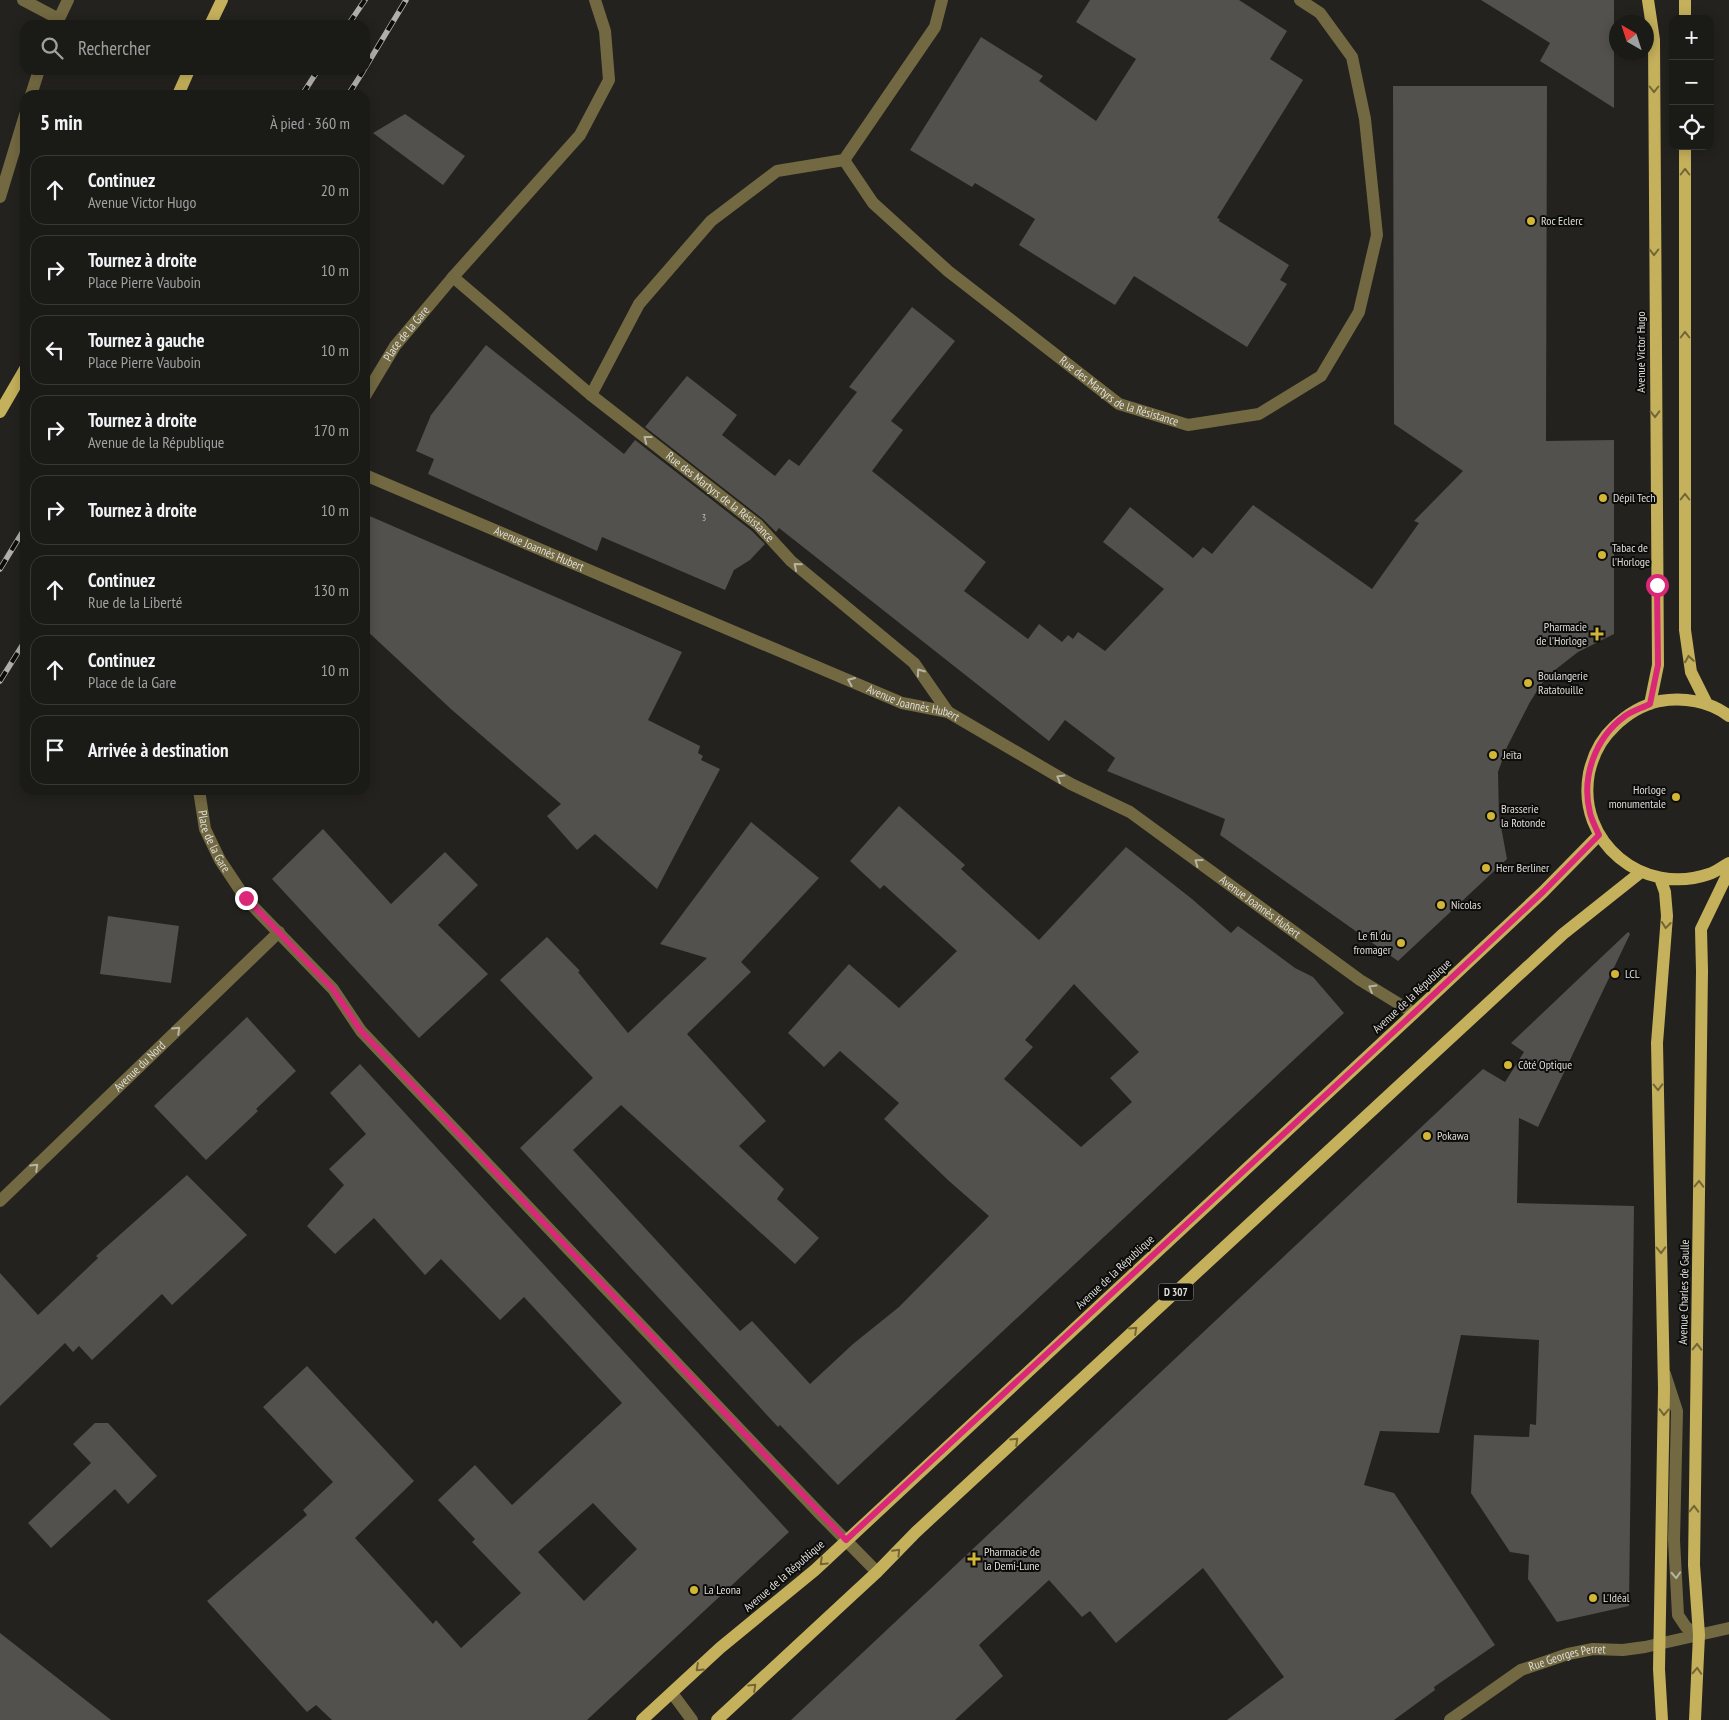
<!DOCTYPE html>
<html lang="fr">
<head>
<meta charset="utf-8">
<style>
  :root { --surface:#1a1a16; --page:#23231f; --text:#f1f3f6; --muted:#9fa1a1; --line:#383835 }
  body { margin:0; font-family:"PT Sans Narrow",sans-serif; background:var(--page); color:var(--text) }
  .controls { position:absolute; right:15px; top:15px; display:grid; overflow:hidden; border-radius:10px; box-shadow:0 2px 12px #0003 }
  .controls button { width:45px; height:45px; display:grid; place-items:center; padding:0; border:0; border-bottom:1px solid var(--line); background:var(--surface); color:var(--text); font:25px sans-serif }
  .compass { position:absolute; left:1609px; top:15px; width:45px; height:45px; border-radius:50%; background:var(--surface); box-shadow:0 2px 12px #0003; rotate:321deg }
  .stop { position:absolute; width:15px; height:15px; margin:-11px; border:4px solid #db2777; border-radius:50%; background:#fff }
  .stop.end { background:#db2777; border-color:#fff; box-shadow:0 1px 5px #0008 }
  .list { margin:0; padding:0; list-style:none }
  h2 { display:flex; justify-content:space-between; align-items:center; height:65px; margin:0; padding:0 20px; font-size:21px }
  h2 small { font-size:16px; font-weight:400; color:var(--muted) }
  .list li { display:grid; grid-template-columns:32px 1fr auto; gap:15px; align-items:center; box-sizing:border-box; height:70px; margin:0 10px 10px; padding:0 10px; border:1px solid var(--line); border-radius:15px }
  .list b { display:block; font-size:19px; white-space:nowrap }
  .list p { margin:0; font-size:16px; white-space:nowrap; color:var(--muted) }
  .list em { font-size:16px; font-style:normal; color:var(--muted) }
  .icon { flex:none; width:28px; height:28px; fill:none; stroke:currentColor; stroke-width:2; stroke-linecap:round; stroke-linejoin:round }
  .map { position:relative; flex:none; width:1729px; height:1720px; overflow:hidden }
  .search { position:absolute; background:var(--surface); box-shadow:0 2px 12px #0003; left:20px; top:20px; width:350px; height:55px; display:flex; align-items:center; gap:12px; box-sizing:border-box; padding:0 18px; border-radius:15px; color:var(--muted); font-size:19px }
  .panel { position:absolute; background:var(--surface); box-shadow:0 2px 12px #0003; left:20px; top:90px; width:350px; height:705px; border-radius:15px }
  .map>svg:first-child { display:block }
  .building { fill:#52514d; fill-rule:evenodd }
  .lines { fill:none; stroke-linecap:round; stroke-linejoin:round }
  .minor { stroke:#726942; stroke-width:12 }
  .major { stroke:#c5b05b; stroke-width:12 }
  .rail-casing { stroke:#b0afac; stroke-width:5.5 }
  .rail { stroke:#0c0c0a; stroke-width:4; stroke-dasharray:11; stroke-linecap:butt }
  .oneway { stroke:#726637 }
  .oneway2 { stroke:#b8b4a5 }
  .route { stroke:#db2777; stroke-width:6 }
  .poi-dot { fill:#d3b635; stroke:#0c0c0a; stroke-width:2 }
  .labels { text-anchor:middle; stroke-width:4; stroke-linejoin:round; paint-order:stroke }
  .number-label { font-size:10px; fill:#bbbab7 }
  .shield { fill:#0c0c0a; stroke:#9f9e9c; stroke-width:1 }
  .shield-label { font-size:11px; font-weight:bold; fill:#deddda }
  .poi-label { font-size:12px; fill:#deddda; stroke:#0c0c0a; text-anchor:start }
  .street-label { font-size:12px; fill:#deddda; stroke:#0c0c0a }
</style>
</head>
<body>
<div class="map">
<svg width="1729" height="1720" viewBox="0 0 1729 1720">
  <rect width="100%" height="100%" fill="#23221e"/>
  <!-- building -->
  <path class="building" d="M 1090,0 L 1239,0 L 1287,31 L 1270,59 L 1303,80 L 1217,218 L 1220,219 L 1219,221 L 1289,265 L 1280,280 L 1287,284 L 1247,347 L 1134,276 L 1115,305 L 1019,245 L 1035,219 L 975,183 L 972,187 L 910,150 L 981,37 L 1043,76 L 1039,81 L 1096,121 L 1136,59 L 1076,22 Z
    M 1481,0 L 1614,0 L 1614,108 L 1540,61 L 1550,43 Z
    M 1393,86 L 1547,86 L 1546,441 L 1614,440 L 1614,634 L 1578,652 L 1546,677 L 1530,702 L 1507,747 L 1498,772 L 1499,816 L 1507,859 L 1398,961 L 1220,835 L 1225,819 L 1107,771 L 1115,758 L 1065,720 L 1049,741 L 779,528 L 776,532 L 763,519 L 645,427 L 687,376 L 737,415 L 722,435 L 775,476 L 789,459 L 799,466 L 857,392 L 849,387 L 912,307 L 955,341 L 891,421 L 903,430 L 872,471 L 986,562 L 964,591 L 1028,639 L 1039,624 L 1062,642 L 1068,635 L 1073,639 L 1078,632 L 1105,651 L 1164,589 L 1103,542 L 1130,507 L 1193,558 L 1203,547 L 1212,554 L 1253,505 L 1372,589 L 1419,523 L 1414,521 L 1463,471 L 1394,424 Z
    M 405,114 L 465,156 L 443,185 L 373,133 Z
    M 486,345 L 624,454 L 635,440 L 752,531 L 765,544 L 750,560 L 734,570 L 725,590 L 602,537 L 597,551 L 428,474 L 434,459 L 416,451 L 431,415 Z
    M 365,514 L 682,652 L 648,720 L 700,746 L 698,753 L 703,756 L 701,760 L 720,769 L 657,889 L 595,834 L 577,850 L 547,816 L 561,804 L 452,710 L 365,629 Z
    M 899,806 L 965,865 L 961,869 L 1039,940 L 1126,847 L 1192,899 L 1231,933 L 1238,926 L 1295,968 L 1313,977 L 1344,1013 L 838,1485 L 780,1425 L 778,1427 L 520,1148 L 593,1078 L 500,980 L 547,937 L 580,971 L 578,972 L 628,1033 L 707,958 L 660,944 L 751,822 L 819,878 L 741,962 L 751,972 L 687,1034 L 766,1121 L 739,1146 L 784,1189 L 777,1199 L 819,1238 L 795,1264 L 621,1105 L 573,1150 L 740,1331 L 752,1321 L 810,1384 L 853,1344 L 899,1307 L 989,1216 L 949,1181 L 884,1119 L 899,1103 L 840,1051 L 824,1067 L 788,1033 L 849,964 L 899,1008 L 957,951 L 884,885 L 880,889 L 850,861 ZM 1074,984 L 1139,1052 L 1110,1078 L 1132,1102 L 1081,1147 L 1004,1079 L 1033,1047 L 1025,1040 Z
    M 323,829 L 391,904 L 445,852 L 478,885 L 438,925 L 488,974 L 419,1038 L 272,879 Z
    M 108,916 L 179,926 L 171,983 L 100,974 Z
    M 1628,932 L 1630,934 L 1538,1127 L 1519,1118 L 1517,1203 L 1634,1206 L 1629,1606 L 1557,1622 L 1528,1579 L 1529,1555 L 1510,1552 L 1471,1493 L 1474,1435 L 1529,1437 L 1530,1424 L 1536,1425 L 1539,1340 L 1461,1335 L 1439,1433 L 1380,1431 L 1364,1485 L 1394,1493 L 1495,1645 L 1434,1687 L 1435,1690 L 1394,1720 L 1227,1720 L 1284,1677 L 1203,1568 L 1116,1643 L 1090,1611 L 1082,1617 L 1049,1580 L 979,1645 L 1003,1676 L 955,1720 L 791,1720 L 1483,1069 L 1505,1082 L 1524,1052 L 1511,1043 Z
    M 247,1017 L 296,1071 L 256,1109 L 258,1111 L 206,1160 L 154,1106 Z
    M 360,1064 L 789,1532 L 587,1720 L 332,1720 L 316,1705 L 307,1712 L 207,1601 L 307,1515 L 303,1510 L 333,1482 L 263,1407 L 307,1366 L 414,1481 L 355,1538 L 433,1624 L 436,1620 L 461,1648 L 521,1593 L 472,1542 L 475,1539 L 438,1500 L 475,1465 L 512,1505 L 622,1403 L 524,1297 L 500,1320 L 441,1259 L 425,1275 L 374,1218 L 335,1254 L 307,1226 L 344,1185 L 329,1169 L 366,1134 L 330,1093 ZM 593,1503 L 637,1549 L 584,1601 L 538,1552 Z
    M 187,1175 L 247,1235 L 172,1305 L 162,1294 L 92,1360 L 79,1346 L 73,1352 L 65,1343 L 0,1406 L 0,1273 L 38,1315 L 98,1258 L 96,1256 Z
    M 95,1423 L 108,1423 L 157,1476 L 128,1504 L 115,1489 L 51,1548 L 28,1523 L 91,1463 L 73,1444 Z
    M 0,1633 L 111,1720 L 0,1720 Z"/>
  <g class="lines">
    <!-- minor -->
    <g class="minor">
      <path d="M 23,0 L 59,19"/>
      <path d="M 56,25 L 68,0"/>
      <path d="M 31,95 L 39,70"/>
      <path id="s1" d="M 844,160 L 873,203 L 948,271 L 1119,404 L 1188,425 L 1259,414 L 1321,376 L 1359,312 L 1377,235 L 1365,119 L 1352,57 L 1320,13 L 1300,0"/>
      <path d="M 0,197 L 25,115"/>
      <path id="s2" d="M 453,277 L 591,395 L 758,525 L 791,561 L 914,663 L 948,712"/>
      <path d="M 591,395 L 639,304 L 711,221 L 777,171 L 844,160 L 935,27 L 942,0"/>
      <path id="s3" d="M 365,396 L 395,346 L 453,277 L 580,135 L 609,80 L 605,31 L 595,0"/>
      <path id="s4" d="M 365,475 L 902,703 L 948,712 L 1071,784 L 1130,812 L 1360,980 L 1414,1013"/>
      <path id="s5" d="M 199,790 L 205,829 L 220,860 L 246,899 L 333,989 L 361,1031 L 822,1516 L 877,1572"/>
      <path id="s6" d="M 0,1201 L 279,932"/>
      <path d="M 1665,1374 L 1677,1411 L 1674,1540 L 1678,1615 L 1686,1627 L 1699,1635"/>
      <path d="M 672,1693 L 692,1720"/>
      <path id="s7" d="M 1450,1720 L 1521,1670 L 1568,1654 L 1593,1649 L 1623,1650 L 1645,1647 L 1729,1628"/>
    </g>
    <!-- major -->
    <path class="major" d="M 1648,0 L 1654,40 L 1658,665 L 1650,704
      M 1685,19 L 1685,0
      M 210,25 L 222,0
      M 178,95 L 189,70
      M 1685,146 L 1685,630 L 1691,672 L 1707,704
      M 0,412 L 25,369
      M 1729,716 C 1710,701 1683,697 1660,701 C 1642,705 1627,714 1614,727 C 1601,739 1593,755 1589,773 C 1576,842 1643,897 1709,874 C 1716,872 1723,866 1729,863
      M 1660,878 L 1665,892 L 1667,916 L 1657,1043 L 1664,1389 L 1659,1669 L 1662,1720
      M 642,1720 L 720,1648 L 815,1570 L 1414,1013 L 1543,892 L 1599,835
      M 717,1720 L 877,1572 L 916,1532 L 1563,934 L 1641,872
      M 1695,1720 L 1699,1635 L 1694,1565 L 1702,971 L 1701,929 L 1729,871"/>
    <defs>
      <path id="rail" d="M 348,25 L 365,0
        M 365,68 L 406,0
        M 302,95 L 318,70
        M 348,95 L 364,70
        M 0,569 L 25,528
        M 0,681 L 25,641"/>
    </defs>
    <!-- rail casing -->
    <use href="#rail" class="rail-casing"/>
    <!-- rail -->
    <use href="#rail" class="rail"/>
  </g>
  <!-- one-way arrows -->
  <defs><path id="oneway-chevron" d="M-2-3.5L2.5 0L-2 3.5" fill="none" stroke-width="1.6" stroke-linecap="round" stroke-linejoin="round" transform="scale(1.25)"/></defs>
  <g class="oneway">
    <use href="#oneway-chevron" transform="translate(1654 89) rotate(90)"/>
    <use href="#oneway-chevron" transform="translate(1685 172) rotate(-90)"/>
    <use href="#oneway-chevron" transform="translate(1654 252) rotate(90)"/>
    <use href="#oneway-chevron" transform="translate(1685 335) rotate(-90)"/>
    <use href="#oneway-chevron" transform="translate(1655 414) rotate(89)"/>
    <use href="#oneway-chevron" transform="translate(1685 497) rotate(-90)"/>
    <use href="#oneway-chevron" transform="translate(1689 659) rotate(-99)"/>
    <use href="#oneway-chevron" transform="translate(1666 925) rotate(96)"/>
    <use href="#oneway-chevron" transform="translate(1658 1087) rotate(89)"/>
    <use href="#oneway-chevron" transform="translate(1699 1184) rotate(-89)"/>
    <use href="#oneway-chevron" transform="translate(1661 1250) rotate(89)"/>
    <use href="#oneway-chevron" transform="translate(1134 1330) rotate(-43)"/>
    <use href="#oneway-chevron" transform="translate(1697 1347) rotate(-89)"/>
    <use href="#oneway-chevron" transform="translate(1664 1412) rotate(91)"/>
    <use href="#oneway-chevron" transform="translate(1015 1441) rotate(-43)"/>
    <use href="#oneway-chevron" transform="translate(1694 1509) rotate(-89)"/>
    <use href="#oneway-chevron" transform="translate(897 1552) rotate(-46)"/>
    <use href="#oneway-chevron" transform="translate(823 1562) rotate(136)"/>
    <use href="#oneway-chevron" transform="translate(699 1668) rotate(137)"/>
    <use href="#oneway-chevron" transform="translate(1697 1671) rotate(-87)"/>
    <use href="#oneway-chevron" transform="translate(753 1687) rotate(-43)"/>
  </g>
  <g class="oneway2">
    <use href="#oneway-chevron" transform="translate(647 439) rotate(-142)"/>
    <use href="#oneway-chevron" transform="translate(797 566) rotate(-140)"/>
    <use href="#oneway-chevron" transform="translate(920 672) rotate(-125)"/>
    <use href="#oneway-chevron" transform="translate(851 681) rotate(-157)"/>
    <use href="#oneway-chevron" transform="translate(1060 778) rotate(-149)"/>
    <use href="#oneway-chevron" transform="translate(1198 862) rotate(-144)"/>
    <use href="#oneway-chevron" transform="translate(1372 988) rotate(-149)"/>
    <use href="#oneway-chevron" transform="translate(177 1030) rotate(-44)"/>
    <use href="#oneway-chevron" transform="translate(35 1167) rotate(-44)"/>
    <use href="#oneway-chevron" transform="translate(1676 1575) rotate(87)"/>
  </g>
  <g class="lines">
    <!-- route -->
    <path class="route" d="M 246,898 L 333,989 L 361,1031 L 846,1540 L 1414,1013 L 1543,892 L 1599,835 C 1596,828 1592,821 1590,813 C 1581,777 1595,738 1625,716 C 1632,711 1642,708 1650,704 L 1658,665 L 1657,585"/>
  </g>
  <!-- markers -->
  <g class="poi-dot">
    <circle cx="1531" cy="221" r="5"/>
    <circle cx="1603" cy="498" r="5"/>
    <circle cx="1602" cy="555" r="5"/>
    <path d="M1594.5 626.5h5v5h5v5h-5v5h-5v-5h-5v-5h5z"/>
    <circle cx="1528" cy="683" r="5"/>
    <circle cx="1493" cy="755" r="5"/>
    <circle cx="1676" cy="797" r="5"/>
    <circle cx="1491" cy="816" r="5"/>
    <circle cx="1486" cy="868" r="5"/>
    <circle cx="1441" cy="905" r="5"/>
    <circle cx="1401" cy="943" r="5"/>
    <circle cx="1615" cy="974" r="5"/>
    <circle cx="1508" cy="1065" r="5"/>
    <circle cx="1427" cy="1136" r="5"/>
    <path d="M971.5 1551.5h5v5h5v5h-5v5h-5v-5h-5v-5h5z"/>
    <circle cx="694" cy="1590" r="5"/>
    <circle cx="1593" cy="1598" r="5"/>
  </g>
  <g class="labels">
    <!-- number labels -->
    <g class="number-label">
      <text x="704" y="521">3</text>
    </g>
    <!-- shield labels -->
    <rect class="shield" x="1158.5" y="1283.5" width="35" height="17" rx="4"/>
    <g class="shield-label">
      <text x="1176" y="1296">D 307</text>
    </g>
    <!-- poi labels -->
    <g class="poi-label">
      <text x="1541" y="225">Roc Eclerc</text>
      <text x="1613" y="502">Dépil Tech</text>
      <text x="1612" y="552">Tabac de<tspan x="1612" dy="14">l'Horloge</tspan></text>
      <text x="1587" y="631" text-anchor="end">Pharmacie<tspan x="1587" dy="14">de l'Horloge</tspan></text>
      <text x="1538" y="680">Boulangerie<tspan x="1538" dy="14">Ratatouille</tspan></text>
      <text x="1503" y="759">Jeïta</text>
      <text x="1666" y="794" text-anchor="end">Horloge<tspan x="1666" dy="14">monumentale</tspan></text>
      <text x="1501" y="813">Brasserie<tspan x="1501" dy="14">la Rotonde</tspan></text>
      <text x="1496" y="872">Herr Berliner</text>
      <text x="1451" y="909">Nicolas</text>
      <text x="1391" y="940" text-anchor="end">Le fil du<tspan x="1391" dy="14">fromager</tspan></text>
      <text x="1625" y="978">LCL</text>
      <text x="1518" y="1069">Côté Optique</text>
      <text x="1437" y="1140">Pokawa</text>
      <text x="984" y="1556">Pharmacie de<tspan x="984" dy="14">la Demi-Lune</tspan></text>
      <text x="704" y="1594">La Leona</text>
      <text x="1603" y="1602">L'Idéal</text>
    </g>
    <!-- street labels -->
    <g class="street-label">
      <text dy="4" stroke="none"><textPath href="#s3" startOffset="75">Place de la Gare</textPath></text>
      <text transform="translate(1641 352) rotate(-90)" y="4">Avenue Victor Hugo</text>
      <text dy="4" stroke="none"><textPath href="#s1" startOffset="364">Rue des Martyrs de la Résistance</textPath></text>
      <text dy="4" stroke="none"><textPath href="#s2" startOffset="346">Rue des Martyrs de la Résistance</textPath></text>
      <text dy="4" stroke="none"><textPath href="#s4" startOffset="189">Avenue Joannès Hubert</textPath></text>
      <text dy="4" stroke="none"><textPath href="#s4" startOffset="594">Avenue Joannès Hubert</textPath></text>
      <text dy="4" stroke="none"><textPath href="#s5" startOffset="54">Place de la Gare</textPath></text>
      <text dy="4" stroke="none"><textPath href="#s4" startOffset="999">Avenue Joannès Hubert</textPath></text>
      <text transform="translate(1412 996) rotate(-43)" y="4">Avenue de la République</text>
      <text dy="4" stroke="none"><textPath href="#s6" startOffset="194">Avenue du Nord</textPath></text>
      <text transform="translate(1115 1272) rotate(-43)" y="4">Avenue de la République</text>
      <text transform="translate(1684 1292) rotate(-89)" y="4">Avenue Charles de Gaulle</text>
      <text transform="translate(784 1576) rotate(-41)" y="4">Avenue de la République</text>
      <text dy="4" stroke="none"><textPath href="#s7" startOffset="135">Rue Georges Perret</textPath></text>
    </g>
  </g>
</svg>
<div class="controls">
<button>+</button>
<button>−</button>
<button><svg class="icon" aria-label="locate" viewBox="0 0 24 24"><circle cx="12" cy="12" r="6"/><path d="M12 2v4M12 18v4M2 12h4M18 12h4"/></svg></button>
</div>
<svg class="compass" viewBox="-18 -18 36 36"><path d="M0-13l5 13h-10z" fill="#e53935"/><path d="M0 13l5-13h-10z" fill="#9fa1a1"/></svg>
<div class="stop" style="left:1657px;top:585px"></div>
<div class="stop end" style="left:246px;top:898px"></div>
<div class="search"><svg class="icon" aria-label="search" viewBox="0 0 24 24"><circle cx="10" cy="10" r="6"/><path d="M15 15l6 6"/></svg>Rechercher</div>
<section class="panel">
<h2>5 min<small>À pied · 360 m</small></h2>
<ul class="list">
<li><svg class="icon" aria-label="ahead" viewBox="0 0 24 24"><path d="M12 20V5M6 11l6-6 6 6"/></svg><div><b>Continuez</b><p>Avenue Victor Hugo</p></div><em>20 m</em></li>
<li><svg class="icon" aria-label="right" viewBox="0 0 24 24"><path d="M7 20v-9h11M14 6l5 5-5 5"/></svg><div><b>Tournez à droite</b><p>Place Pierre Vauboin</p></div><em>10 m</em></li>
<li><svg class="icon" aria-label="left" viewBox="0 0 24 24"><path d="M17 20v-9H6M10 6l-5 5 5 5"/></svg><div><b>Tournez à gauche</b><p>Place Pierre Vauboin</p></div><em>10 m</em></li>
<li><svg class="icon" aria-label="right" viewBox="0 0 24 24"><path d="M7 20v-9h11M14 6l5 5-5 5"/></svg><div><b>Tournez à droite</b><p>Avenue de la République</p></div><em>170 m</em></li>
<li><svg class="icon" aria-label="right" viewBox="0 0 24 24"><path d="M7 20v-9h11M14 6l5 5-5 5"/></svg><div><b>Tournez à droite</b></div><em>10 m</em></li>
<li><svg class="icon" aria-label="ahead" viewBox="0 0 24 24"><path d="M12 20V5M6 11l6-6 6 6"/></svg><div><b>Continuez</b><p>Rue de la Liberté</p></div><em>130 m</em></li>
<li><svg class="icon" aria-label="ahead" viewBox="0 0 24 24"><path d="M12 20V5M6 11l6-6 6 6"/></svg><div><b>Continuez</b><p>Place de la Gare</p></div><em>10 m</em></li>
<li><svg class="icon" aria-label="arrive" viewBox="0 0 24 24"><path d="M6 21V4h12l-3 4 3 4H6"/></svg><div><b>Arrivée à destination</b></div></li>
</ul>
</section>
</div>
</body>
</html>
